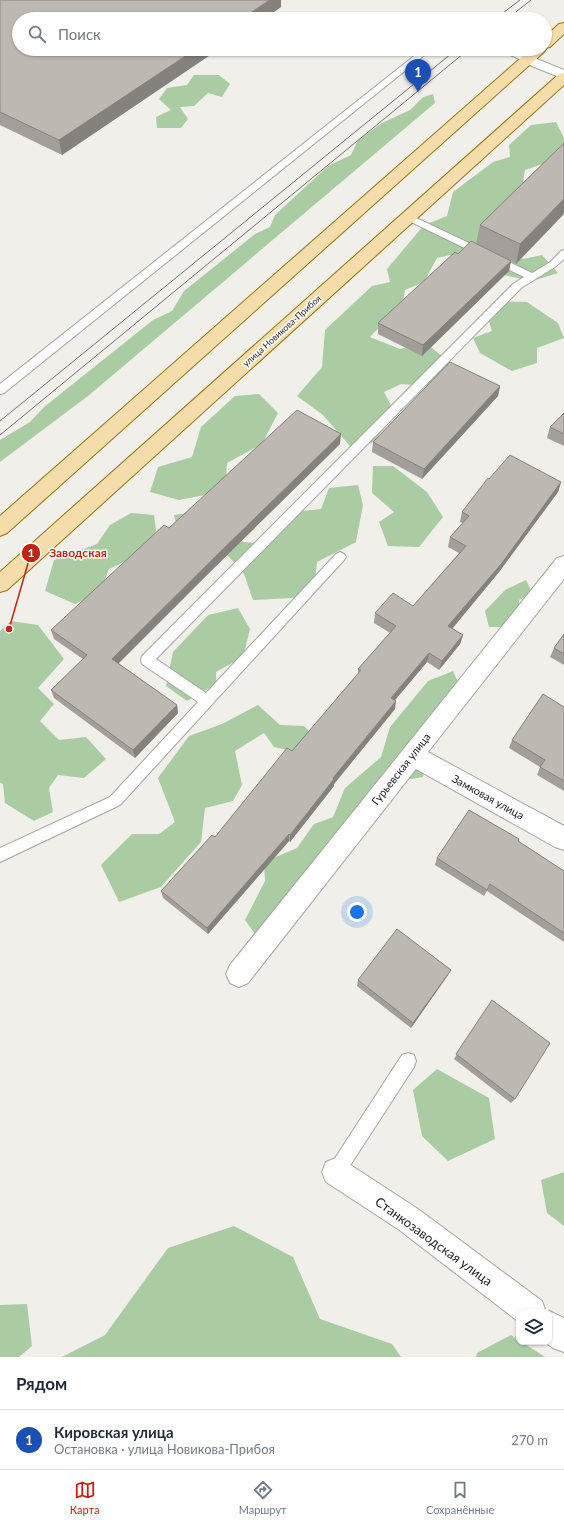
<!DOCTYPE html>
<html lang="ru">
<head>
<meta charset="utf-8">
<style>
  :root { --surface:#fff; --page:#f2f2f3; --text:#1f2937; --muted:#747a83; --line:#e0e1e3; --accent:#c12413 }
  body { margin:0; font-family:Lato,sans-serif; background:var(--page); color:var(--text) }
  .controls { position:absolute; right:12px; bottom:12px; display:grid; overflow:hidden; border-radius:8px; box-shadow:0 1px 3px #0004 }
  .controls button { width:36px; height:36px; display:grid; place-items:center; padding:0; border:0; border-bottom:1px solid var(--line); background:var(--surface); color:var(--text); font:20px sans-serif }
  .you { position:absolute; left:357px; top:912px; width:14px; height:14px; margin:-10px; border:3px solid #fff; border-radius:50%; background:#1a73e8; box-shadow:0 0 0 6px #1a73e833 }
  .badge { display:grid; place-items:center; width:26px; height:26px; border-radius:50%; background:var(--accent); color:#fff; font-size:13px; font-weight:700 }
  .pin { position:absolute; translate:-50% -33px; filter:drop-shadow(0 1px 2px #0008) }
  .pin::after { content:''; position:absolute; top:21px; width:14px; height:12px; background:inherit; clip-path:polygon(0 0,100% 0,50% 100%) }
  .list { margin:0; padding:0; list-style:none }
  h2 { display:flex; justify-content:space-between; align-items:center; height:52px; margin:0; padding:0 16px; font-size:17px }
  h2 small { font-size:13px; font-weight:400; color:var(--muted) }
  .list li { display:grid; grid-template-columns:26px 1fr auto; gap:12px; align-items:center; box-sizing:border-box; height:60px; padding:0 16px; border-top:1px solid var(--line) }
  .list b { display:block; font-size:15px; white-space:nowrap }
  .list p { margin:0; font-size:13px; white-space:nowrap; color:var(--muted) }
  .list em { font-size:13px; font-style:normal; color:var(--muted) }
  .icon { flex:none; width:22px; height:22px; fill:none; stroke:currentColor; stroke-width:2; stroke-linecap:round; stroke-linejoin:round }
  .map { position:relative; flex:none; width:564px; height:1357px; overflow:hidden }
  .search { position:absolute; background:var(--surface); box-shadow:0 1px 3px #0004; left:12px; right:12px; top:12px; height:44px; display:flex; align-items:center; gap:10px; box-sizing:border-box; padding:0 14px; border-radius:22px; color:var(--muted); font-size:15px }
  .sheet { height:112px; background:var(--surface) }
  nav { display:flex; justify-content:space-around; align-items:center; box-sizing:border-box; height:56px; border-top:1px solid var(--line); background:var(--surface); font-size:11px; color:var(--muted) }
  nav a { display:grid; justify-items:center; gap:2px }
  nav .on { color:var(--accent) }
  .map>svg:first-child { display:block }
  .forest { fill:#aacca2 }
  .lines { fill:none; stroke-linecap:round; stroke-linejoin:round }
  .service-casing { stroke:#a3a3a3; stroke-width:2 }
  .minor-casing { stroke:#a3a3a3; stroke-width:2 }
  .tertiary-casing { stroke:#a3a3a3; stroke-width:2 }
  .primary-casing { stroke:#91730e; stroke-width:2 }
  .service { fill:#fff; fill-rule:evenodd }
  .minor { fill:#fff; fill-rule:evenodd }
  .tertiary { fill:#fff; fill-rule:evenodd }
  .primary { fill:#f4dcab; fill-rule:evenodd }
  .tram { stroke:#707070; stroke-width:1 }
  .wall { fill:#a39e99 }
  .shaded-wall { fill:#85817d }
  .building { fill:#beb8b2; stroke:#85817d }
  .labels { text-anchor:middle; stroke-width:3; stroke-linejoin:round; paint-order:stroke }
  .far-street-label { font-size:9px; fill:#222; stroke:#fff }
  .street-label { font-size:11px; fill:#222; stroke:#fff }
  .near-street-label { font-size:13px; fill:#222; stroke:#fff }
  .leader { fill:none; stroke:#c12413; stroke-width:1.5 }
  .callout-dot { fill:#c12413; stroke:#fff; stroke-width:1.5 }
  .mark-label { font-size:12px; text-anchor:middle; font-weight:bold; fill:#fff }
  .callout-label { font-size:12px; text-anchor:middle; font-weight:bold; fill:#c12413; stroke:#fff; stroke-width:3; stroke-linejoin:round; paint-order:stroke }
</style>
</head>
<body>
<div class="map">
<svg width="564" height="1357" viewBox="0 0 564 1357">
  <rect width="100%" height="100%" fill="#f1efea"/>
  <!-- forest -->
  <path class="forest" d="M 194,75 L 219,75 L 230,84 L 222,97 L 208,93 L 194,106 L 180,107 L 188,119 L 181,128 L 157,128 L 156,117 L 171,110 L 159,99 L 167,88 L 187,85 Z
    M 433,94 L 435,103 L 88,396 L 0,462 L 0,440 L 30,422 L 44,407 L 153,320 L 172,311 L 184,291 L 255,234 L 270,227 L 275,215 L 328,166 L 351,155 L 358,140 L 382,123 L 410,110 L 423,97 Z
    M 556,122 L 564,138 L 564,148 L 551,161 L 525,170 L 522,189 L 477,240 L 523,259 L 542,255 L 558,273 L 532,281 L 480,270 L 450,255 L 437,258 L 424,282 L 405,290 L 403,302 L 370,337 L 400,349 L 426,343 L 448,361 L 430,386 L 401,384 L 384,392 L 396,415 L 372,443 L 350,446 L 323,415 L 297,396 L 322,367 L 325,330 L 372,286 L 390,282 L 387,269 L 424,225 L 447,216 L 453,192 L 493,162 L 510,157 L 509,145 L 531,125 Z
    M 495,301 L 527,302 L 558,323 L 564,338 L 537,348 L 537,363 L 512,371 L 480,353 L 473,338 L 492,331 L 486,313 Z
    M 259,394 L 278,413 L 262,444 L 227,463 L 226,478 L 205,495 L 179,500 L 150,492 L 158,467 L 192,457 L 201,427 L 235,396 Z
    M 373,466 L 393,466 L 427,492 L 443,517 L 419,547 L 388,546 L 379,522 L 394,512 L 372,493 Z
    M 358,485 L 363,505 L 356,542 L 317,562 L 315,580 L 293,598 L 253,600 L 244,574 L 229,557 L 179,537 L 174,515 L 194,512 L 244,542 L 268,544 L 284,513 L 321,509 L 329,488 Z
    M 131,513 L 154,515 L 156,531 L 137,556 L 109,569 L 100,592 L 75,604 L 45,591 L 54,560 L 97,544 L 110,525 Z
    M 526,580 L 532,593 L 519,600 L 520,612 L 507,627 L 489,627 L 485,611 L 505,590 Z
    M 238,608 L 250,629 L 243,657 L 216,672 L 216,684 L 187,701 L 166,686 L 173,652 L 208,615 Z
    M 11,621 L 38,625 L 64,659 L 38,688 L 54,704 L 40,721 L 59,740 L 86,737 L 106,759 L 84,778 L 58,775 L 49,788 L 53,812 L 34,821 L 5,803 L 3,784 L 0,783 L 0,631 Z
    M 453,671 L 461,689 L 443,710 L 428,716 L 434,734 L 423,777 L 387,783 L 282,929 L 255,934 L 245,920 L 265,881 L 264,862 L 297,848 L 314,824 L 333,817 L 345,788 L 381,757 L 390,727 L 428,681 Z
    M 258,705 L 280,725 L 304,726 L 325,747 L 323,758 L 274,747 L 264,733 L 235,751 L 242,785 L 233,801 L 205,808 L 201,842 L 161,887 L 119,902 L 101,865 L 132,834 L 159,834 L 175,822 L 158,778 L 189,736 L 222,724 Z
    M 437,1069 L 489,1098 L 495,1139 L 448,1161 L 422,1136 L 413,1090 Z
    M 564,1172 L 564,1226 L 547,1213 L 541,1180 Z
    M 234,1226 L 293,1257 L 320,1319 L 392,1344 L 401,1357 L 62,1357 L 105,1335 L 168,1248 Z
    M 27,1304 L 32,1346 L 19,1357 L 0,1357 L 0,1305 Z
    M 511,1335 L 545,1357 L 476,1357 L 477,1353 Z"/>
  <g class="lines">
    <defs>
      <path id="service" d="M 423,49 L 432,49 L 4,393 L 0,394 L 0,384 Z
        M 497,49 L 508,49 L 531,59 L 530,61 L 524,61 Z
        M 408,214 L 532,273 L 549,263 L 561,251 L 564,250 L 564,259 L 555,267 L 521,288 L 156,659 L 206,693 L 336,554 L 340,552 L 344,554 L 346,557 L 344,560 L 120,805 L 0,862 L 0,848 L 110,797 L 198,702 L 142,664 L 141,660 L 142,656 L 513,284 L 524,277 L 405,219 L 403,217 Z
        M 408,1053 L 414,1055 L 416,1061 L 414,1067 L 342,1178 L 336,1180 L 330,1178 L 328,1172 L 330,1166 L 402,1055 Z"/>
      <path id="minor" d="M 564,556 L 564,579 L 428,752 L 564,826 L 564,850 L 555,847 L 416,769 L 248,983 L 239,987 L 230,983 L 226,974 L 230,965 L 557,558 Z
        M 336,1158 L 346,1162 L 418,1209 L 542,1301 L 546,1312 L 549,1311 L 564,1318 L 564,1352 L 553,1348 L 545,1342 L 549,1342 L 549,1312 L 519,1312 L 519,1322 L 398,1229 L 326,1182 L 322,1172 L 326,1162 Z"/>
      <path id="tertiary" d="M 527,55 L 564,70 L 564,79 L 522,62 L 520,59 L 522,56 Z"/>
      <path id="primary" d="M 564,23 L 564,34 L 550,47 L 545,48 L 546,49 L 544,52 L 7,533 L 0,536 L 0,516 L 531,49 L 545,49 L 545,37 L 559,24 Z
        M 564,73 L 564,85 L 7,590 L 0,592 L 0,572 L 559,74 Z"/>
    </defs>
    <!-- service casing -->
    <use href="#service" class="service-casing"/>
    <!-- minor casing -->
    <use href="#minor" class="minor-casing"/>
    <!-- tertiary casing -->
    <use href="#tertiary" class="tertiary-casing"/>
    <!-- primary casing -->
    <use href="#primary" class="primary-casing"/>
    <!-- service -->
    <use href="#service" class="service"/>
    <!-- minor -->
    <use href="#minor" class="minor"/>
    <!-- tertiary -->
    <use href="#tertiary" class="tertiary"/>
    <!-- primary -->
    <use href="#primary" class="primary"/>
    <!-- tram -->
    <path class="tram" d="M 495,19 L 520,0
      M 507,19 L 531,0
      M 0,421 L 457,49
      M 0,435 L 469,49"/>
  </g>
  <!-- wall -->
  <path class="wall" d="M 0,0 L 281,0 L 281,7 L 62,155 L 0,125 Z
    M 564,143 L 516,264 L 511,261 L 509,271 L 422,356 L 378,334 L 378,323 L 458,254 L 476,244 L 480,225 Z
    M 500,386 L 498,396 L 422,479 L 372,452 L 373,442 Z
    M 564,413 L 564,446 L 547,438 L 550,427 Z
    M 340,444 L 216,566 L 118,663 L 177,705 L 178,713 L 135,758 L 54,698 L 51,690 L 83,659 L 54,639 L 51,630 L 169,528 Z
    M 489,479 L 561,482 L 558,492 L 499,572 L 452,629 L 463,635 L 460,644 L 439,670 L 427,662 L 395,700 L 395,709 L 334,784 L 334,786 L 290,842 L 289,841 L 208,934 L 163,898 L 161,891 L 215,837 L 292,751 L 358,674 L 358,669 L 390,633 L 374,623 L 375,613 L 413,606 L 459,553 L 448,547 L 450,537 L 463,523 L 460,522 L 462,512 Z
    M 564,634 L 564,665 L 550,657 L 554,648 Z
    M 564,707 L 564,791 L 537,775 L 540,767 L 509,748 L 512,740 Z
    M 518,841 L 564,871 L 564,942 L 487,891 L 484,896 L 435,865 L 437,858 Z
    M 448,975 L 411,1028 L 357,986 L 358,980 Z
    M 492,1000 L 515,1099 L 511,1103 L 454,1059 Z"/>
  <!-- shaded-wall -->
  <path class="shaded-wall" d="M 270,0 L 281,0 L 281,7 L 264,19 L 241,19 Z
    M 196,49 L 219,49 L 62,155 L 59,140 Z
    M 564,199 L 564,214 L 516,264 L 520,244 Z
    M 511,261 L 509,271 L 422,356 L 423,345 Z
    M 500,386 L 498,396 L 422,479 L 424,469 Z
    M 341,434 L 340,444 L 216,566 L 114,668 L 112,659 L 215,557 Z
    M 561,482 L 558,492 L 499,572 L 446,636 L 448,626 Z
    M 463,635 L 460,644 L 439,670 L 442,661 Z
    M 429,653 L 427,662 L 390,706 L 391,698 Z
    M 396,701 L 395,709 L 334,784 L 334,786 L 290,842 L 290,835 L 333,778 Z
    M 177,705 L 178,713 L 135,758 L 133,750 Z
    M 289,834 L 289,841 L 208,934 L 207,928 Z
    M 451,970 L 448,975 L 411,1028 L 413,1023 Z"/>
  <!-- building -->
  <path class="building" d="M 0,0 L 270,0 L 241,19 L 19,19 L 19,49 L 196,49 L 59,140 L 0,112 Z
    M 564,143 L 564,199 L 520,244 L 480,225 Z
    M 471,241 L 511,261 L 423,345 L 378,323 L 455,252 L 458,254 Z
    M 450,362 L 500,386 L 424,469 L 373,442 Z
    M 297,410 L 341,434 L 215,557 L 112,659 L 177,705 L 133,750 L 51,690 L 87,655 L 51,630 L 164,525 L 169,528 Z
    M 564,413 L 564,434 L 550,427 Z
    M 510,455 L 561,482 L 502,563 L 448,626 L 463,635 L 442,661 L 429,653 L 391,698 L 396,701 L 333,778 L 334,779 L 290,835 L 289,834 L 207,928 L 161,891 L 212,835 L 215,837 L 287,748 L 292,751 L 361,670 L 358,669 L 396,626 L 375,613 L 393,593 L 413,606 L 466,546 L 450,537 L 469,516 L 462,512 L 488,478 L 489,479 Z
    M 564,634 L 564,654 L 554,648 Z
    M 543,694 L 564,707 L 564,781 L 540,767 L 545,760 L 512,740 Z
    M 469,810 L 519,839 L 518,841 L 564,871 L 564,933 L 490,884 L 487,890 L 437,858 Z
    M 397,929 L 451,970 L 413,1023 L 358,980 Z
    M 492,1000 L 550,1043 L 515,1099 L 456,1054 Z"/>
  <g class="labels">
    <!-- far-street labels -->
    <g class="far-street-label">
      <text transform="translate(282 331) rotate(-42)" y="3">улица Новикова-Прибоя</text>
    </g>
    <!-- street labels -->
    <g class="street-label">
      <text transform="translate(401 769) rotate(-52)" y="4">Гурьевская улица</text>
      <text transform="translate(488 797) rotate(29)" y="4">Замковая улица</text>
    </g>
    <!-- near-street labels -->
    <g class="near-street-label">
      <text transform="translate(434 1241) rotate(36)" y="5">Станкозаводская улица</text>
    </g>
  </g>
  <!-- callouts -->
  <path class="leader" d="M9 629L31 553"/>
  <g class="callout-dot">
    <circle cx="9" cy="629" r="4"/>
    <circle cx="31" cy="553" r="10"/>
  </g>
  <g class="mark-label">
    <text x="31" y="557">1</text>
  </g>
  <g class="callout-label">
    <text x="78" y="557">Заводская</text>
  </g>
</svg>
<div class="controls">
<button><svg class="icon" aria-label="layers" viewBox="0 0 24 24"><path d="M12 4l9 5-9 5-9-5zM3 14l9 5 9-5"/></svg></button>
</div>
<div class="you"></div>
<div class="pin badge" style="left:418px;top:92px;background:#1a4fb4">1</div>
<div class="search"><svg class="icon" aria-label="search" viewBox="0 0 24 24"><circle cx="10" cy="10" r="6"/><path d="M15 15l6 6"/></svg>Поиск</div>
</div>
<section class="sheet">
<h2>Рядом<small></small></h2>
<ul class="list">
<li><span class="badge" style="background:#1a4fb4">1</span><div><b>Кировская улица</b><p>Остановка · улица Новикова-Прибоя</p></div><em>270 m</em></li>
</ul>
</section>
<nav>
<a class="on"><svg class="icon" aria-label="map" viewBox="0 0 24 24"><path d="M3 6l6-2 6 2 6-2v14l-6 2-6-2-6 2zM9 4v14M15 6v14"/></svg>Карта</a>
<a><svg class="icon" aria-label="directions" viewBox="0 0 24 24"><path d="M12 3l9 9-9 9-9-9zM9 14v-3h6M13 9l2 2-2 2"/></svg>Маршрут</a>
<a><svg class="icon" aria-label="saved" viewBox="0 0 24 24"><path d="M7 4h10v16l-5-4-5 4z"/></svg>Сохранённые</a>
</nav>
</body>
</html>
